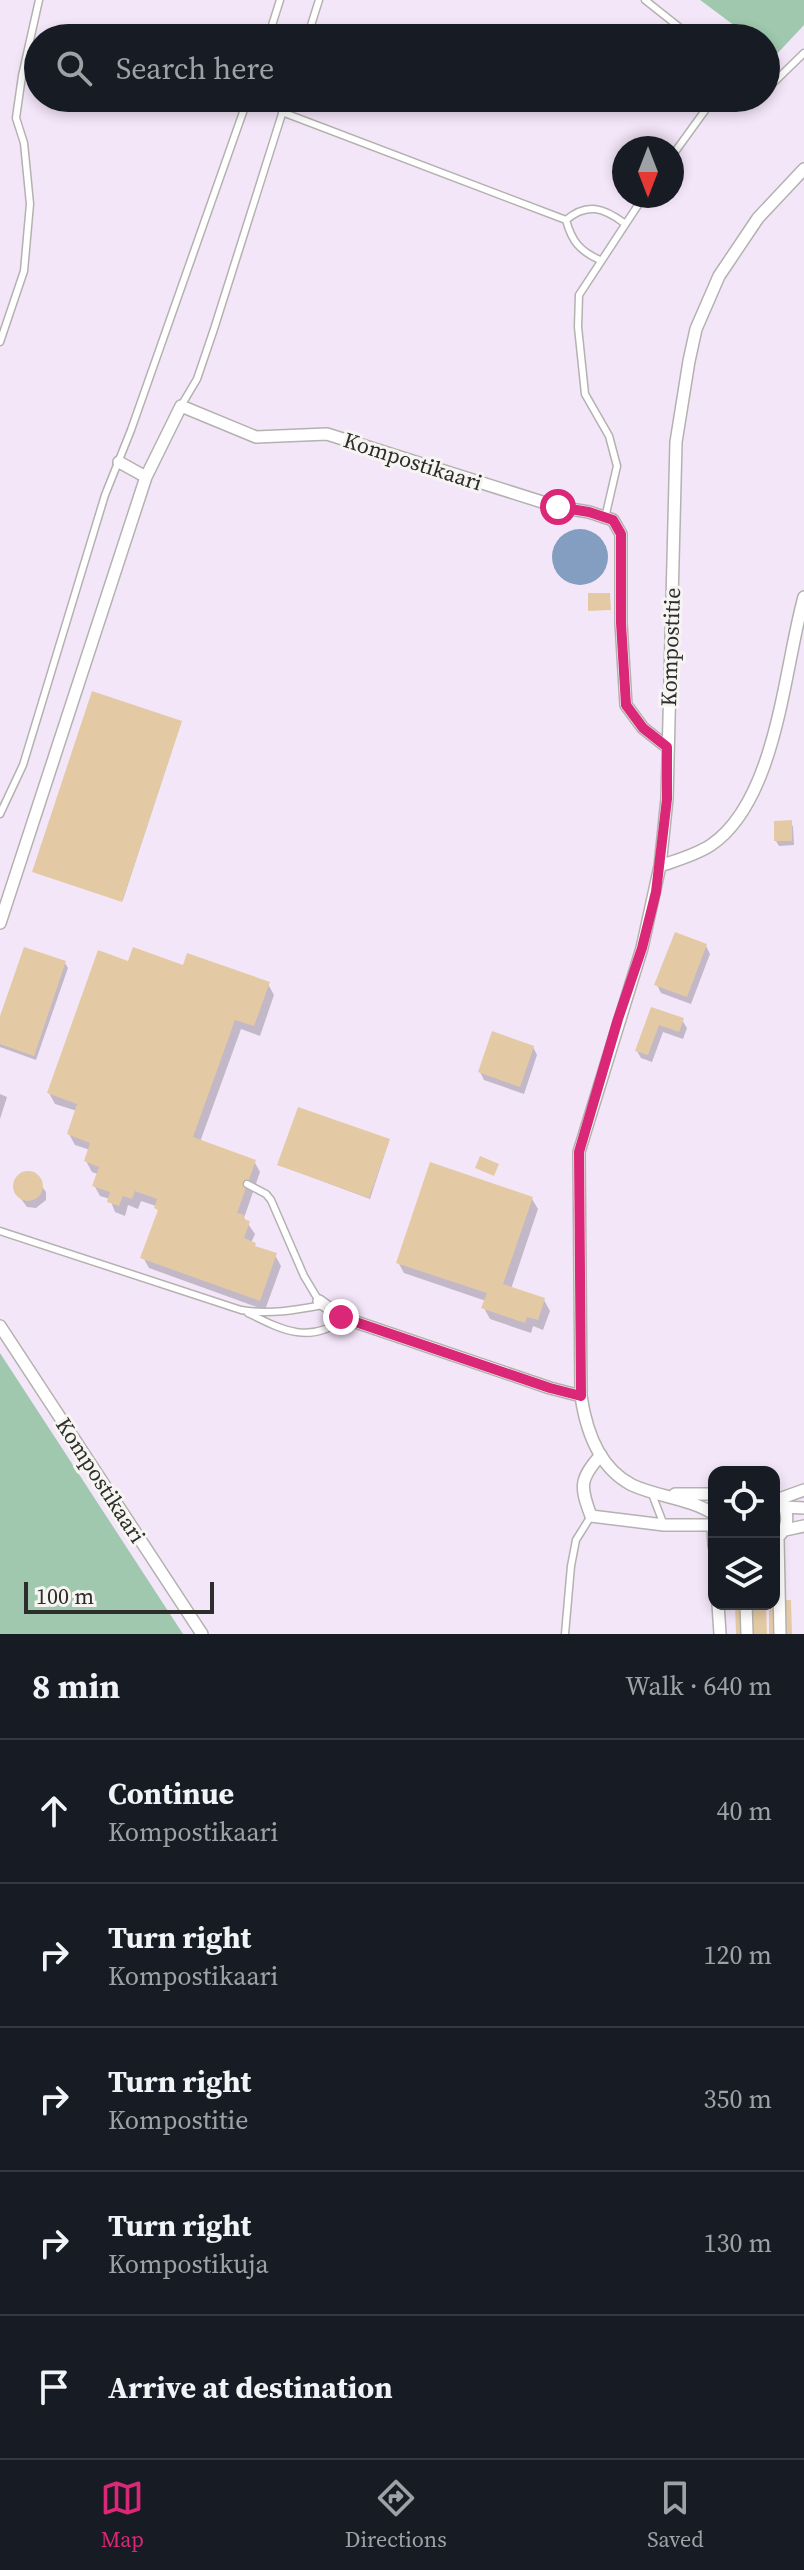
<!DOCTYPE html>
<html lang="en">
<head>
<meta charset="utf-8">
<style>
  :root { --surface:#171b24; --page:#20242c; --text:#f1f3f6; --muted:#9ea1a6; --line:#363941; --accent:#db2777 }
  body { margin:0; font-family:"Source Serif 4",serif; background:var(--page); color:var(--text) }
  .controls { position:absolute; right:24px; bottom:24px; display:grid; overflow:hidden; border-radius:16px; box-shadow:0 4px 12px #0003 }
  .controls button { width:72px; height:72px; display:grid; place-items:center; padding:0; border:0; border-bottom:2px solid var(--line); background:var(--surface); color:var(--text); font:40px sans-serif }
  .compass { position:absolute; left:612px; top:136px; width:72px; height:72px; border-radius:50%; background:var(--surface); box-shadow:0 4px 12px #0003; rotate:180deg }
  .scale { position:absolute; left:24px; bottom:20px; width:190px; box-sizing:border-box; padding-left:8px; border:4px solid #2d2d2c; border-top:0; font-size:22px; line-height:28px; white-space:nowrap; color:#2d2d2c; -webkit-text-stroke:6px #f7f5f2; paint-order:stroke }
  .stop { position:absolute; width:24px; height:24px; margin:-18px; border:6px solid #db2777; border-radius:50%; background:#fff }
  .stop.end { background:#db2777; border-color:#fff; box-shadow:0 2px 8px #0008 }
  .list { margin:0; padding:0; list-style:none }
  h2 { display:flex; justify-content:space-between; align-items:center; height:104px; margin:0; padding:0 32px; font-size:34px }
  h2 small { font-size:26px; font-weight:400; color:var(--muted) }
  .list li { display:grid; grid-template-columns:52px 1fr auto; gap:24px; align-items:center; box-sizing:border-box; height:144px; padding:0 32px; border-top:2px solid var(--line) }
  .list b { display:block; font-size:30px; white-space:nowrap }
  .list p { margin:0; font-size:26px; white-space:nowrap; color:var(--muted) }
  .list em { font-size:26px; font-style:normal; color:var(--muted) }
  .icon { flex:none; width:44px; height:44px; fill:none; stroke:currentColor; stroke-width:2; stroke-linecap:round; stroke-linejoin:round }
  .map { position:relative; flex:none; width:804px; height:1634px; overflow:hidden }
  .search { position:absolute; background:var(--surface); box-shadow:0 4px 12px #0003; left:24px; right:24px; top:24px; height:88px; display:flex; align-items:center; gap:20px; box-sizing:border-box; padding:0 28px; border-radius:44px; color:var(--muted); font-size:30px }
  .sheet { height:824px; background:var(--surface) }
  nav { display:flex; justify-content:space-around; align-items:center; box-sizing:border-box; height:112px; border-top:2px solid var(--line); background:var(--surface); font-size:22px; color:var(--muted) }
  nav a { display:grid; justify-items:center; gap:4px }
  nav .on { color:var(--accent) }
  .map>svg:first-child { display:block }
  .industrial { fill:#f4e6f9; fill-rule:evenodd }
  .forest { fill:#9fc8ae }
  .water { fill:#839ec0 }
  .shadow { fill:#0003 }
  .building { fill:#e4caa4 }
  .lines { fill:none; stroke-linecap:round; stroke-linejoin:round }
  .lane-casing { stroke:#b3b2af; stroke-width:9 }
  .street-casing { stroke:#b3b2af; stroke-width:14 }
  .lane { stroke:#fff; stroke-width:6 }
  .street { stroke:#fff; stroke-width:11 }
  .route { stroke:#db2777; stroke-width:10 }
  .labels { text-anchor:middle; stroke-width:6; stroke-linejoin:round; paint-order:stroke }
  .street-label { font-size:22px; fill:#2d2d2c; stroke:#f7f5f2 }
</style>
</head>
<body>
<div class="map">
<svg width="804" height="1634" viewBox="0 0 804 1634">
  <rect width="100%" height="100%" fill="#f7f5f2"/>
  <!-- industrial -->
  <path class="industrial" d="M 0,0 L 699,0 L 751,38 L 38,38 L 38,98 L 766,98 L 766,49 L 775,55 L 804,25 L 804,1634 L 0,1634 ZM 624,148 L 672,148 L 672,196 L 624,196 ZM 714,1472 L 774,1472 L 774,1604 L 714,1604 Z"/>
  <!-- forest -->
  <path class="forest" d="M 700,0 L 804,0 L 804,25 L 775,56 L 766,49 L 766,38 L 751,38 Z
    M 0,1353 L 183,1634 L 0,1634 Z"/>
  <!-- water -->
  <path class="water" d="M552 557a28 28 0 1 1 56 0a28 28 0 1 1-56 0Z"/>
  <!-- shadow -->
  <path class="shadow" d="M 181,723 L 123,900 L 34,871 Z
    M 791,822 L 793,827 L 794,845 L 779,846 L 776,841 Z
    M 706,946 L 710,954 L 691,1004 L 661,993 L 657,985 Z
    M 65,963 L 68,968 L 36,1060 L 0,1047 L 0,1022 Z
    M 130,963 L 184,967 L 268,984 L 274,995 L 260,1036 L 241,1029 L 200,1142 L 254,1161 L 260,1172 L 244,1218 L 255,1234 L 251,1243 L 257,1248 L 275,1255 L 281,1266 L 265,1310 L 149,1268 L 143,1257 L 159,1213 L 156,1206 L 141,1201 L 138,1209 L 128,1205 L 125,1216 L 115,1212 L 110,1199 L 100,1196 L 94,1185 L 98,1174 L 92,1172 L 86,1161 L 90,1150 L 75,1145 L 69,1134 L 77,1111 L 55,1104 L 49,1093 Z
    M 652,1009 L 682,1020 L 687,1028 L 683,1039 L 663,1032 L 652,1062 L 641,1058 L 637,1051 Z
    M 533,1047 L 537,1055 L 524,1094 L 484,1080 L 480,1072 Z
    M 0,1094 L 7,1097 L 0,1119 Z
    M 389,1141 L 370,1199 L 279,1165 Z
    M 33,1174 L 46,1192 L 46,1200 L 36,1208 L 27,1207 L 16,1192 L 15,1183 L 20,1175 Z
    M 532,1199 L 538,1209 L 511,1289 L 544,1300 L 550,1311 L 543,1330 L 533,1326 L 531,1333 L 490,1319 L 484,1308 L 486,1301 L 404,1273 L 398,1262 Z"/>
  <!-- building -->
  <path class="building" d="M 588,593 L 610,593 L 611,610 L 588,611 Z
    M 92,691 L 182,721 L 122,902 L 32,872 Z
    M 792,820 L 792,841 L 774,841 L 774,821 Z
    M 675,932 L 707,944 L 687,997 L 654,985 Z
    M 24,947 L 66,961 L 34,1056 L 0,1044 L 0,1016 Z
    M 133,947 L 183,965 L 187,953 L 270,982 L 254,1026 L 235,1020 L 193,1137 L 256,1160 L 237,1213 L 245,1215 L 243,1219 L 250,1221 L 244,1238 L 256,1243 L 255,1246 L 277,1253 L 260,1301 L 140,1258 L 158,1210 L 154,1208 L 157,1199 L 135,1191 L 132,1199 L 123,1196 L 119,1206 L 107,1202 L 110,1192 L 92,1186 L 99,1167 L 84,1161 L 90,1143 L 67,1134 L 77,1104 L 47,1093 L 98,950 L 128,961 Z
    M 651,1007 L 684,1018 L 679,1032 L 659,1025 L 648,1055 L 635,1051 Z
    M 492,1031 L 534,1046 L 520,1087 L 478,1072 Z
    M 298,1107 L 390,1139 L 369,1198 L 277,1165 Z
    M 480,1156 L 499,1164 L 494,1176 L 475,1168 Z
    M 430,1162 L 533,1197 L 503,1284 L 545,1298 L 538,1320 L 527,1317 L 525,1323 L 481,1308 L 487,1293 L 396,1263 Z
    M13 1186a15 15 0 1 1 30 0a15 15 0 1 1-30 0Z
    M 774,1600 L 791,1600 L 792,1634 L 769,1634 L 769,1604 L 774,1604 Z
    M 735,1604 L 766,1604 L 767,1634 L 736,1634 Z"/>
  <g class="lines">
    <defs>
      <path id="lane" d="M 645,0 L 693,38
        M 268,38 L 280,0
        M 307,38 L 319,0
        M 766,90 L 804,53
        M 714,98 L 730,102 L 749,98
        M 282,112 L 566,220 C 572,242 580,251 600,260
        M 672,156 L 714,98
        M 566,220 C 587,202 604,208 624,223
        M 0,342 L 24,271 L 30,204 L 24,143 L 16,118 L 22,76 L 39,0
        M 181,406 L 197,379 L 214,329 L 287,98
        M 605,518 L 617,466 L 609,436 L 585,394 L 578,327 L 579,295 L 644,196
        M 0,814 L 23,765 L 105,495 L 131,430 L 248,98
        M 247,1184 L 266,1194 L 271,1200 L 304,1276 L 319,1301
        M 0,1231 L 241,1310 C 269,1315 296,1310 323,1305
        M 248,1313 C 282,1330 310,1345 345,1318
        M 652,1494 L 664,1525
        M 565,1634 L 571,1566 L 576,1540 L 591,1516"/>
      <path id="street" d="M 119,462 L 146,477
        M 660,866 C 677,860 696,855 711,845 C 777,800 784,668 804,597
        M 0,923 L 146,477 L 181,406 L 256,437 L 327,434 L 558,507 L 589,512 L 613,520 L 621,534 L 621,623 L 626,705 L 643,728 L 667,747
        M 319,1301 L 341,1317 L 550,1388 L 581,1396
        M 0,1326 L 202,1634
        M 601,1455 C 579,1479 580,1487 591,1516 L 664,1525 L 714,1525
        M 675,1494 L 714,1494
        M 774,1496 C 791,1508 791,1529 774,1540
        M 779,1499 L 804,1490
        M 785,1507 L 804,1508
        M 714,1514 C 689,1498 658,1497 632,1485 C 599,1468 586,1430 581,1396 L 579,1152 L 642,948 L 660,866 L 667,799 L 676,442 L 689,361 L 696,329 L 719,276 L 758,218 L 804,169
        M 713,1526 L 714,1546
        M 785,1530 L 804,1526
        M 778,1539 L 780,1634
        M 718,1604 L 720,1634
        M 746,1604 L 747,1634"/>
    </defs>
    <!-- lane casing -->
    <use href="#lane" class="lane-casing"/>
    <!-- street casing -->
    <use href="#street" class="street-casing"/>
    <!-- lane -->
    <use href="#lane" class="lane"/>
    <!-- street -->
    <use href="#street" class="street"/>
  </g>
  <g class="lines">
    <!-- route -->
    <path class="route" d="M 341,1317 L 550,1388 L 581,1396 L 579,1152 L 618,1019 L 642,948 L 656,892 L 667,799 L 667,747 L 643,728 L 626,705 L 621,623 L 621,534 L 613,520 L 589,512 L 558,507"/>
  </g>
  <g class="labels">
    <!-- street labels -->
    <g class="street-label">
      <text transform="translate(413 461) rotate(18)" y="8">Kompostikaari</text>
      <text transform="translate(670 647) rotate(-88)" y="8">Kompostitie</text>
      <text transform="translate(101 1480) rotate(57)" y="8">Kompostikaari</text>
    </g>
  </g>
</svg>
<div class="controls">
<button><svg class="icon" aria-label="locate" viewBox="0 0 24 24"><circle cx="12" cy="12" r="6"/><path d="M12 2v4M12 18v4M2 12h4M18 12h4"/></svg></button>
<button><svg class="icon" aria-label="layers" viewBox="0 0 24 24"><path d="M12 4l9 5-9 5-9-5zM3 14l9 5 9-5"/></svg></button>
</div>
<svg class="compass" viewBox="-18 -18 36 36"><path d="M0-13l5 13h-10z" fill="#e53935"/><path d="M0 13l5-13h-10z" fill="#9ea1a6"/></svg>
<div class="scale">100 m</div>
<div class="stop" style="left:558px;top:507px"></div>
<div class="stop end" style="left:341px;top:1317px"></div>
<div class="search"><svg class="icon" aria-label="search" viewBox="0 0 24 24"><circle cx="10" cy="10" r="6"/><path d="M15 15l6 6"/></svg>Search here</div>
</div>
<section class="sheet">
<h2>8 min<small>Walk · 640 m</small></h2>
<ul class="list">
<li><svg class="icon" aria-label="ahead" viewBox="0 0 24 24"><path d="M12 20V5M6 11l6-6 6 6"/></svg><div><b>Continue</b><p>Kompostikaari</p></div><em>40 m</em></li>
<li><svg class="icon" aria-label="right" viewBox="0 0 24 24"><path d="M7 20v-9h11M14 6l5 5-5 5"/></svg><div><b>Turn right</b><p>Kompostikaari</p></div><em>120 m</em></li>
<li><svg class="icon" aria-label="right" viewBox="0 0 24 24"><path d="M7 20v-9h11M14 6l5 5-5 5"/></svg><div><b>Turn right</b><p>Kompostitie</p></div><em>350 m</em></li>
<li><svg class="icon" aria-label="right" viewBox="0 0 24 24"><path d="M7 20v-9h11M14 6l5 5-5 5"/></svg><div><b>Turn right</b><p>Kompostikuja</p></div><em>130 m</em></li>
<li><svg class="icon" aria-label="arrive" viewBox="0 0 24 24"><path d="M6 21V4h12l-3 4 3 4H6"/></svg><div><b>Arrive at destination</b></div></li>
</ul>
</section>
<nav>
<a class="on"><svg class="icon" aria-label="map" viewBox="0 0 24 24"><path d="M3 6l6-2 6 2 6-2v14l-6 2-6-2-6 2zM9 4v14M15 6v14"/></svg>Map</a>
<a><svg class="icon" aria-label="directions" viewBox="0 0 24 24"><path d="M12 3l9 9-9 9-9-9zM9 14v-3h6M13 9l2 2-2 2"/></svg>Directions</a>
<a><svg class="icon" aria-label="saved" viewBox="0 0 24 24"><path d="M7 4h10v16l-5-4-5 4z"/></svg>Saved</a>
</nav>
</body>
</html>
